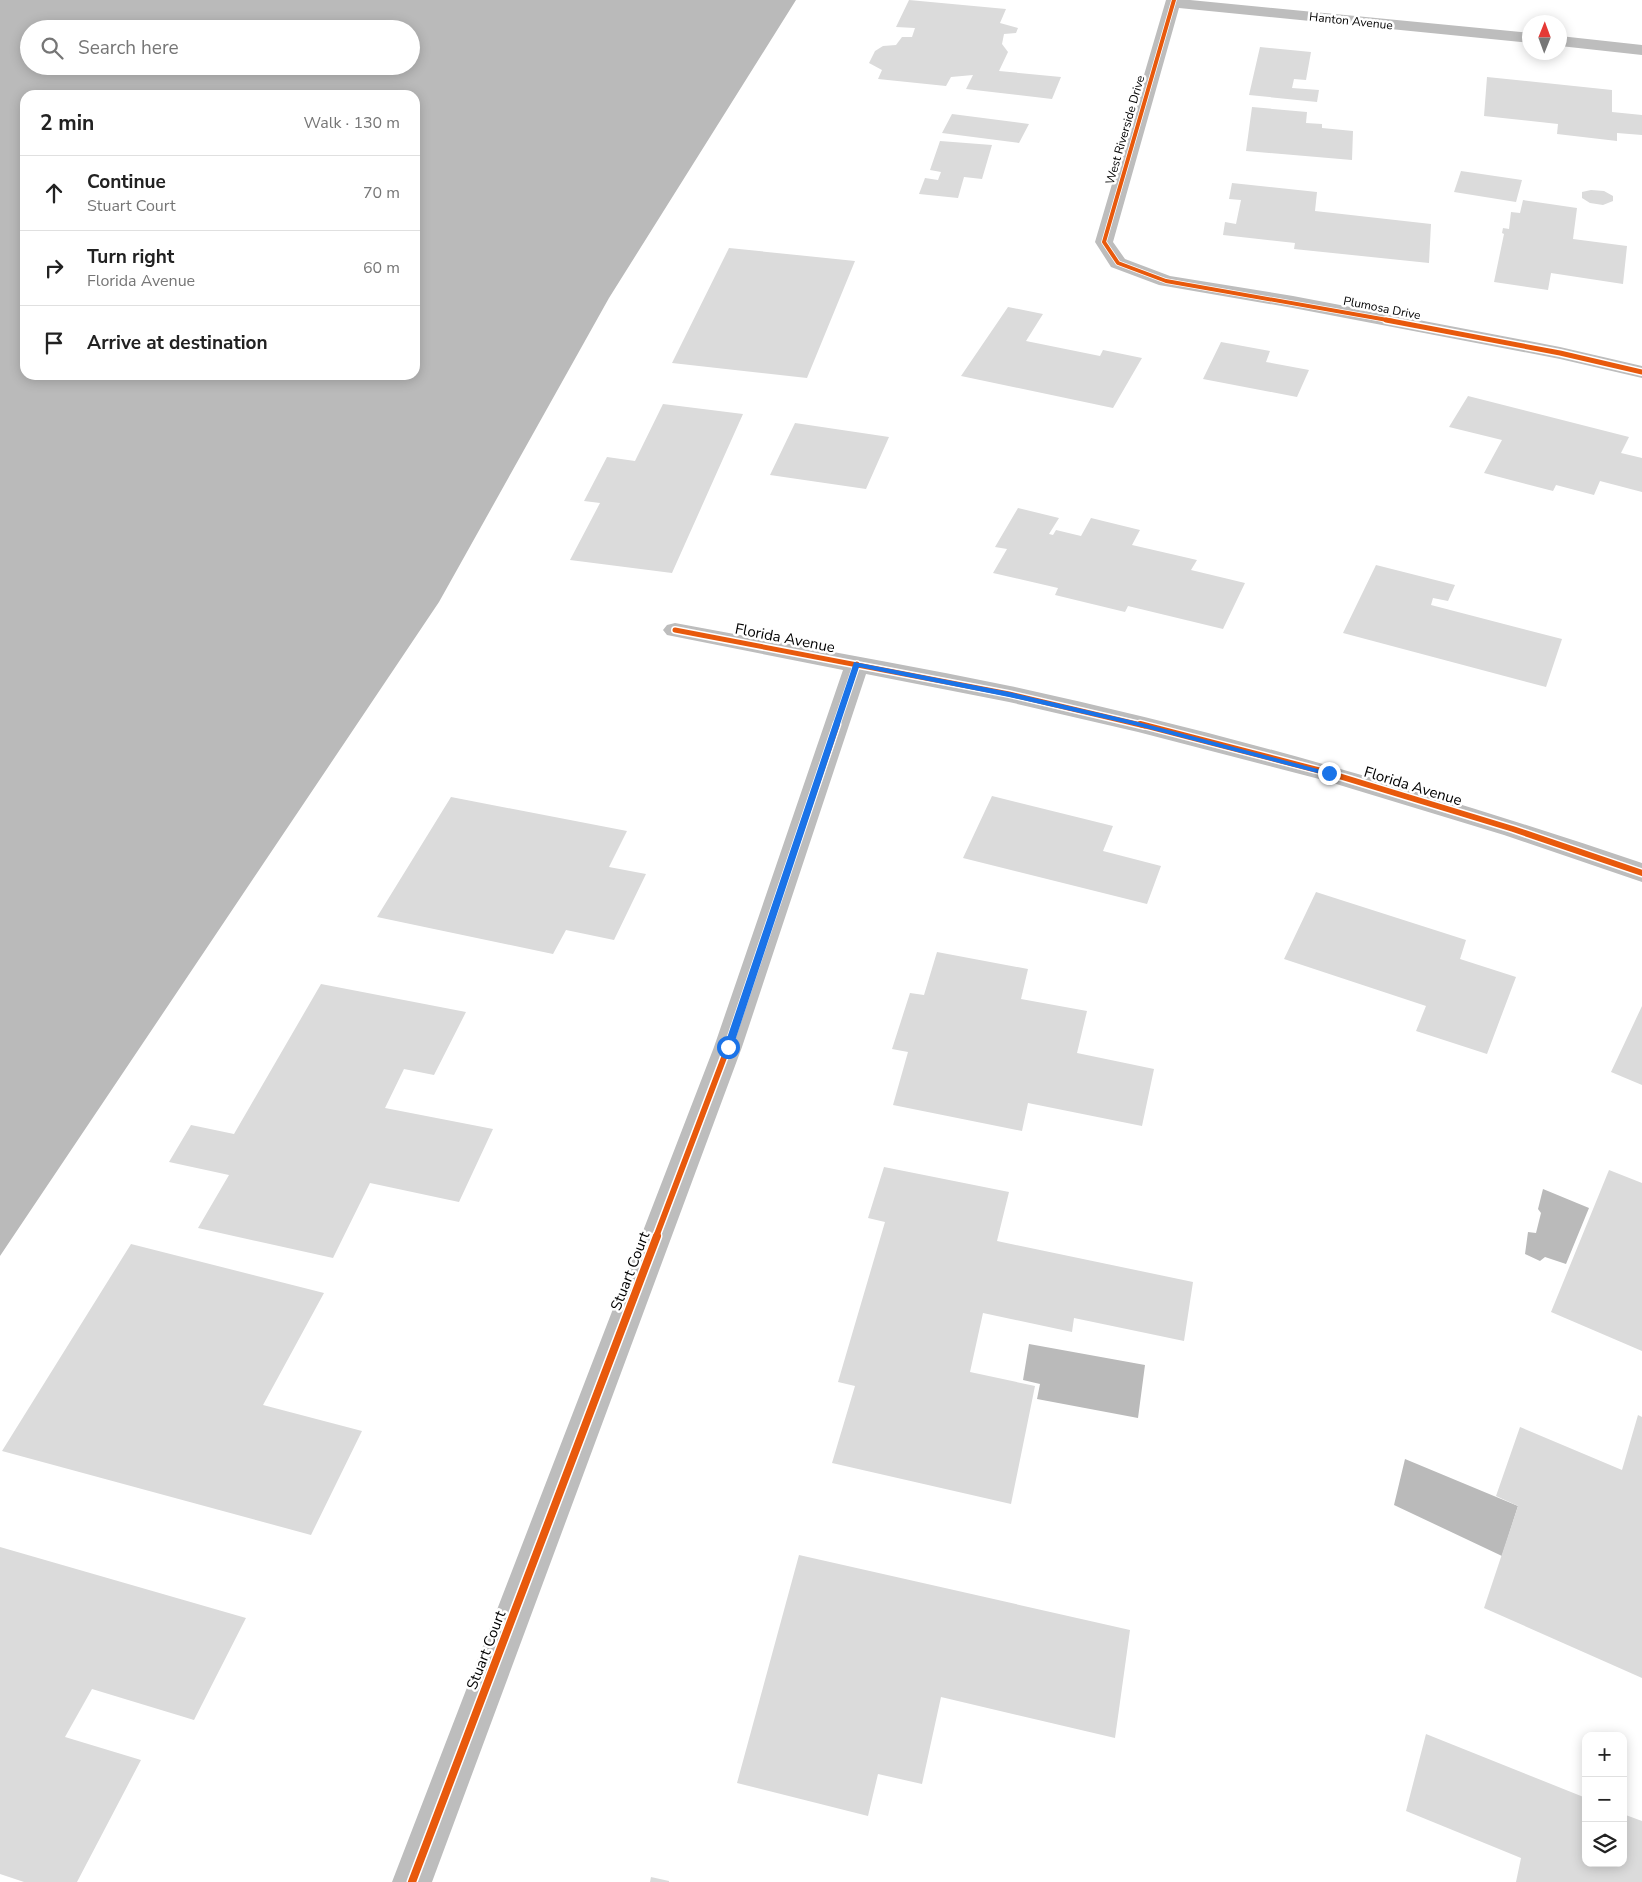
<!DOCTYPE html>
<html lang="en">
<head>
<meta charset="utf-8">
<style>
  :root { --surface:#fff; --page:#f6f6f6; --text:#222; --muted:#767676; --line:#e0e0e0 }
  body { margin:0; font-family:"Nunito Sans",sans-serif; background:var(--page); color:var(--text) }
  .controls { position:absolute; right:15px; bottom:15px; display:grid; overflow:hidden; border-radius:10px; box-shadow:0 2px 12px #0003 }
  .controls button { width:45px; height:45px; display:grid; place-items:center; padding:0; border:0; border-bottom:1px solid var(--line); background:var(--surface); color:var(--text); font:25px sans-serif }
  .compass { position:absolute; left:1522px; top:15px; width:45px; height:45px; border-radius:50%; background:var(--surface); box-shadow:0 2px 12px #0003; rotate:1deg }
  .stop { position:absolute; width:15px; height:15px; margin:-11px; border:4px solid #1a73e8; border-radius:50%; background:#fff }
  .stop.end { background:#1a73e8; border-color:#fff; box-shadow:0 1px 5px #0008 }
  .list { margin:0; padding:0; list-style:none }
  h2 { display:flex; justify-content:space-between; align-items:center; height:65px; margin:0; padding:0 20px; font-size:21px }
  h2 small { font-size:16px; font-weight:400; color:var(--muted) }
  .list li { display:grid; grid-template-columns:32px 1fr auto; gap:15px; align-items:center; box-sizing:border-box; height:75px; padding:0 20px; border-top:1px solid var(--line) }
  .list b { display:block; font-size:19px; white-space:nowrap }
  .list p { margin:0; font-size:16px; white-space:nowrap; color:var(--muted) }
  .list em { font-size:16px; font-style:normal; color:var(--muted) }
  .icon { flex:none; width:28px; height:28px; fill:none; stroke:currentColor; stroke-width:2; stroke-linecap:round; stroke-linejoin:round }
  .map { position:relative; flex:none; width:1642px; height:1882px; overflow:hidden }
  .search { position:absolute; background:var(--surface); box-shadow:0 2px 12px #0003; left:20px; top:20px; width:400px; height:55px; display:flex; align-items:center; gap:12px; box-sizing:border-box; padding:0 18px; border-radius:28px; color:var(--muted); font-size:19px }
  .panel { position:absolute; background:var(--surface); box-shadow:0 2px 12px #0003; left:20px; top:90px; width:400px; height:290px; border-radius:15px }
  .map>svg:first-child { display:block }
  .water { fill:#bababa; fill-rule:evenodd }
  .building { fill:#dbdbdb }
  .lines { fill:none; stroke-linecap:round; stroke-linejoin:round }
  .street { fill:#bdbdbd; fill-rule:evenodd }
  .cycleway-far3-casing { stroke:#fff; stroke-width:5.5 }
  .cycleway-far2-casing { stroke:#fff; stroke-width:8 }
  .cycleway-far1-casing { stroke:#fff; stroke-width:9 }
  .cycleway-casing { stroke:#fff; stroke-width:11 }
  .cycleway-far3 { stroke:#e8590c; stroke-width:4 }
  .cycleway-far2 { stroke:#e8590c; stroke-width:5 }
  .cycleway-far1 { stroke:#e8590c; stroke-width:6 }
  .cycleway { stroke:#e8590c; stroke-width:8 }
  .route { fill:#1a73e8 }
  .labels { text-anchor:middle; stroke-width:5; stroke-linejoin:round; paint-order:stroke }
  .far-street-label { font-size:12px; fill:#000; stroke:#fff }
  .street-label { font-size:15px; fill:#000; stroke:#fff }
</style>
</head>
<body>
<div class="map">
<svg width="1642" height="1882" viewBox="0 0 1642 1882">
  <rect width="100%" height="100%" fill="#fff"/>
  <!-- water -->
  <path class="water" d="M 0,0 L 796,0 L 609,298 L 439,602 L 0,1256 ZM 29,29 L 411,29 L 411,66 L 29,66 ZM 25,95 L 415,95 L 415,375 L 25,375 Z
    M 1543,1189 L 1589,1208 L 1566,1264 L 1545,1257 L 1540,1261 L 1525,1254 L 1528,1232 L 1536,1233 L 1541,1213 L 1538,1209 Z
    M 1029,1344 L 1145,1365 L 1138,1418 L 1037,1399 L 1040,1384 L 1023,1380 Z
    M 1405,1459 L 1518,1506 L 1502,1556 L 1394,1505 Z"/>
  <!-- building -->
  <path class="building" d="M 909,0 L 1006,9 L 1000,23 L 1018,28 L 1016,33 L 1004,34 L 1002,44 L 1008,52 L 999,71 L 1061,77 L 1052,99 L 966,89 L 973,75 L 951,77 L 946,86 L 878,79 L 882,70 L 869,63 L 875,51 L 883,46 L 896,45 L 902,37 L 912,37 L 915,28 L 896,27 Z
    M 1260,47 L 1311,52 L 1306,80 L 1294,79 L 1292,88 L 1319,90 L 1317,102 L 1249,95 Z
    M 1487,77 L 1612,90 L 1612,112 L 1642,115 L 1642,135 L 1617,133 L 1617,141 L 1557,134 L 1558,124 L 1484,116 Z
    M 1252,107 L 1307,112 L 1306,123 L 1322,124 L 1322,128 L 1353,131 L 1352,160 L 1246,151 Z
    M 952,114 L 1029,124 L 1019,143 L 942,133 Z
    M 940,141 L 992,145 L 982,179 L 964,177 L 958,198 L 919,194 L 925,178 L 938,180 L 941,172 L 930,170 Z
    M 1461,171 L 1522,180 L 1516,202 L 1454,192 Z
    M 1232,183 L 1317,192 L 1315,211 L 1431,224 L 1429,263 L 1294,249 L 1295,243 L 1223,235 L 1225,222 L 1236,224 L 1241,200 L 1229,199 Z
    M 1591,190 L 1604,191 L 1613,196 L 1613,201 L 1603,205 L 1590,203 L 1582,198 L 1582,192 Z
    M 1523,200 L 1577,208 L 1573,239 L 1627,246 L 1623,284 L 1551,273 L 1548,290 L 1494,282 L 1504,234 L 1502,233 L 1503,228 L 1509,229 L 1511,212 L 1520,213 Z
    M 729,248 L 855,261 L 807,378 L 672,363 Z
    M 1008,307 L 1043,314 L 1026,341 L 1100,356 L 1103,350 L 1142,358 L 1113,408 L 961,376 Z
    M 1221,342 L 1270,351 L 1266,362 L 1309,370 L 1297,397 L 1203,379 Z
    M 1468,396 L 1629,437 L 1621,453 L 1642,458 L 1642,492 L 1600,481 L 1594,495 L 1556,485 L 1553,491 L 1484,473 L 1502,440 L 1449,427 Z
    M 663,404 L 743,414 L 672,573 L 570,560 L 600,503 L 584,501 L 607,457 L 635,461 Z
    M 795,423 L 889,437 L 866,489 L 770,475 Z
    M 1018,508 L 1059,518 L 1049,534 L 1053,535 L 1056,530 L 1081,536 L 1091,518 L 1140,530 L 1132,545 L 1197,560 L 1191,570 L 1245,583 L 1223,629 L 1128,606 L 1125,612 L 1055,595 L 1058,588 L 993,573 L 1007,549 L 995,547 Z
    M 1376,565 L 1455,585 L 1448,601 L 1433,598 L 1431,605 L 1562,639 L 1546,687 L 1343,633 Z
    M 992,796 L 1113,826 L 1103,851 L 1161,866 L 1147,904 L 963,858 Z
    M 451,797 L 627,831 L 609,867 L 646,874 L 614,940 L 566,930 L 553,954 L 377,917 Z
    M 1316,892 L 1466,940 L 1460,959 L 1516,977 L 1487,1054 L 1416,1031 L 1426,1006 L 1284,959 Z
    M 937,952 L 1028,969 L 1021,999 L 1087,1011 L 1077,1053 L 1154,1069 L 1142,1126 L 1028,1103 L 1022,1131 L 893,1105 L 908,1052 L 892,1049 L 910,993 L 924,995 Z
    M 321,984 L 466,1012 L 434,1075 L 404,1069 L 385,1108 L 493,1129 L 459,1202 L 370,1183 L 333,1258 L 198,1228 L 229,1175 L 169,1162 L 191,1125 L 234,1134 Z
    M 1642,1006 L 1642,1085 L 1611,1072 Z
    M 884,1167 L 1009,1192 L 997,1241 L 1193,1282 L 1184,1341 L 1074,1318 L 1072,1332 L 983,1313 L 970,1372 L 1035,1386 L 1011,1504 L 832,1463 L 855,1386 L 838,1382 L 885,1222 L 868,1218 Z
    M 1609,1170 L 1642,1183 L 1642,1351 L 1551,1312 Z
    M 131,1244 L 324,1293 L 263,1405 L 362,1431 L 311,1535 L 2,1451 Z
    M 1638,1415 L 1642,1417 L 1642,1678 L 1484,1608 L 1518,1506 L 1496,1496 L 1520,1427 L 1622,1470 Z
    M 0,1547 L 246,1618 L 194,1720 L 92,1689 L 65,1737 L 141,1760 L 77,1882 L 24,1882 L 0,1874 Z
    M 799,1555 L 1130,1630 L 1115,1738 L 941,1697 L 922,1784 L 878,1774 L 868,1816 L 737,1783 Z
    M 1426,1734 L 1586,1798 L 1586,1863 L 1623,1863 L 1623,1814 L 1642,1821 L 1642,1882 L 1516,1882 L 1521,1858 L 1406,1811 Z
    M 651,1877 L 669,1881 L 669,1882 L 650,1882 Z"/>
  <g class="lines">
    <!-- street -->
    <path class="street" d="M 1166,0 L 1190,0 L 1530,33 L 1530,43 L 1179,8 L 1113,242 L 1125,259 L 1170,276 L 1293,296 L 1560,347 L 1642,366 L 1642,378 L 1560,359 L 1293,308 L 1159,285 L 1111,267 L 1095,242 Z
      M 1560,36 L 1642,45 L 1642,55 L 1560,46 Z
      M 675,623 C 787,644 898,663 1010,686 C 1224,732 1434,793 1642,863 L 1642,882 L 1504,835 L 1323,780 L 1138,732 L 1009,702 L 866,674 L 742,1047 L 432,1882 L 392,1882 L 714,1047 L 843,670 L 667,635 L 663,630 L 667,625 Z"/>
    <defs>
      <path id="cycleway-far3" d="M 1174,0 L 1104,242 L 1118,263 L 1166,281 L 1393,321"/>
      <path id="cycleway-far2" d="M 1386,320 L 1560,353 L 1642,372
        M 675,630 L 1009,694 L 1145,726
        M 836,726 L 857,664"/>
      <path id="cycleway-far1" d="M 1140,724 L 1329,773 L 1513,829 L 1642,873
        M 656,1237 L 728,1047 L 837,724"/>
      <path id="cycleway" d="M 412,1882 L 657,1236"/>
    </defs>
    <!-- cycleway-far3 casing -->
    <use href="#cycleway-far3" class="cycleway-far3-casing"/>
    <!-- cycleway-far2 casing -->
    <use href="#cycleway-far2" class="cycleway-far2-casing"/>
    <!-- cycleway-far1 casing -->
    <use href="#cycleway-far1" class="cycleway-far1-casing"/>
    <!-- cycleway casing -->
    <use href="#cycleway" class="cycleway-casing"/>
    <!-- cycleway-far3 -->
    <use href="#cycleway-far3" class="cycleway-far3"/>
    <!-- cycleway-far2 -->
    <use href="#cycleway-far2" class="cycleway-far2"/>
    <!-- cycleway-far1 -->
    <use href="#cycleway-far1" class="cycleway-far1"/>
    <!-- cycleway -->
    <use href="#cycleway" class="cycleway"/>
  </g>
  <!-- route -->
  <path class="route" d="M 854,662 L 1009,692 L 1138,722 L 1333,773 L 1329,776 L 1138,726 L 1009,697 L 859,667 L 733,1047 L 728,1050 L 725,1049 L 724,1047 Z"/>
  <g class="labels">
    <!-- far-street labels -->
    <g class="far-street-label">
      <text transform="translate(1351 21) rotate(6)" y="4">Hanton Avenue</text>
      <text transform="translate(1125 130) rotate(-74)" y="4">West Riverside Drive</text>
      <text transform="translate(1382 308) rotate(11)" y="4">Plumosa Drive</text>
    </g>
    <!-- street labels -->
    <g class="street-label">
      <text transform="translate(785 638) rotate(11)" y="5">Florida Avenue</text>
      <text transform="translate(1413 786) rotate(17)" y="5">Florida Avenue</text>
      <text transform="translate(630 1271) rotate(-69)" y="5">Stuart Court</text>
      <text transform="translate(486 1650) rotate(-69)" y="5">Stuart Court</text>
    </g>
  </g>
</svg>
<div class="controls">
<button>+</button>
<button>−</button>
<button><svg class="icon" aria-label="layers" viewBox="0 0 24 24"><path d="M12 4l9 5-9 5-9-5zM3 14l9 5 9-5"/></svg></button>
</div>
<svg class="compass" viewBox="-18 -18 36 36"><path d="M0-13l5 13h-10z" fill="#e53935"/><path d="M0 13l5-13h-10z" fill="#767676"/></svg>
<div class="stop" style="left:728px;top:1047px"></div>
<div class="stop end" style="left:1329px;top:773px"></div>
<div class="search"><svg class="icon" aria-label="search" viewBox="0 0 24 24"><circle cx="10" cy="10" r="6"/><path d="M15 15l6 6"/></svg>Search here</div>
<section class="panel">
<h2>2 min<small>Walk · 130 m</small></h2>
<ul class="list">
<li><svg class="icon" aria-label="ahead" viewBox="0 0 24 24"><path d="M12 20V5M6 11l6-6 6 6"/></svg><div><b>Continue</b><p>Stuart Court</p></div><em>70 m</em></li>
<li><svg class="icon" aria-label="right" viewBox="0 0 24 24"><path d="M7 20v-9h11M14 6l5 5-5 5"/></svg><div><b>Turn right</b><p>Florida Avenue</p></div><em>60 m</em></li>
<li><svg class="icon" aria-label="arrive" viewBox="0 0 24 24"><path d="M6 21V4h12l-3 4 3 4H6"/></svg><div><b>Arrive at destination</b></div></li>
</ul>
</section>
</div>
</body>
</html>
